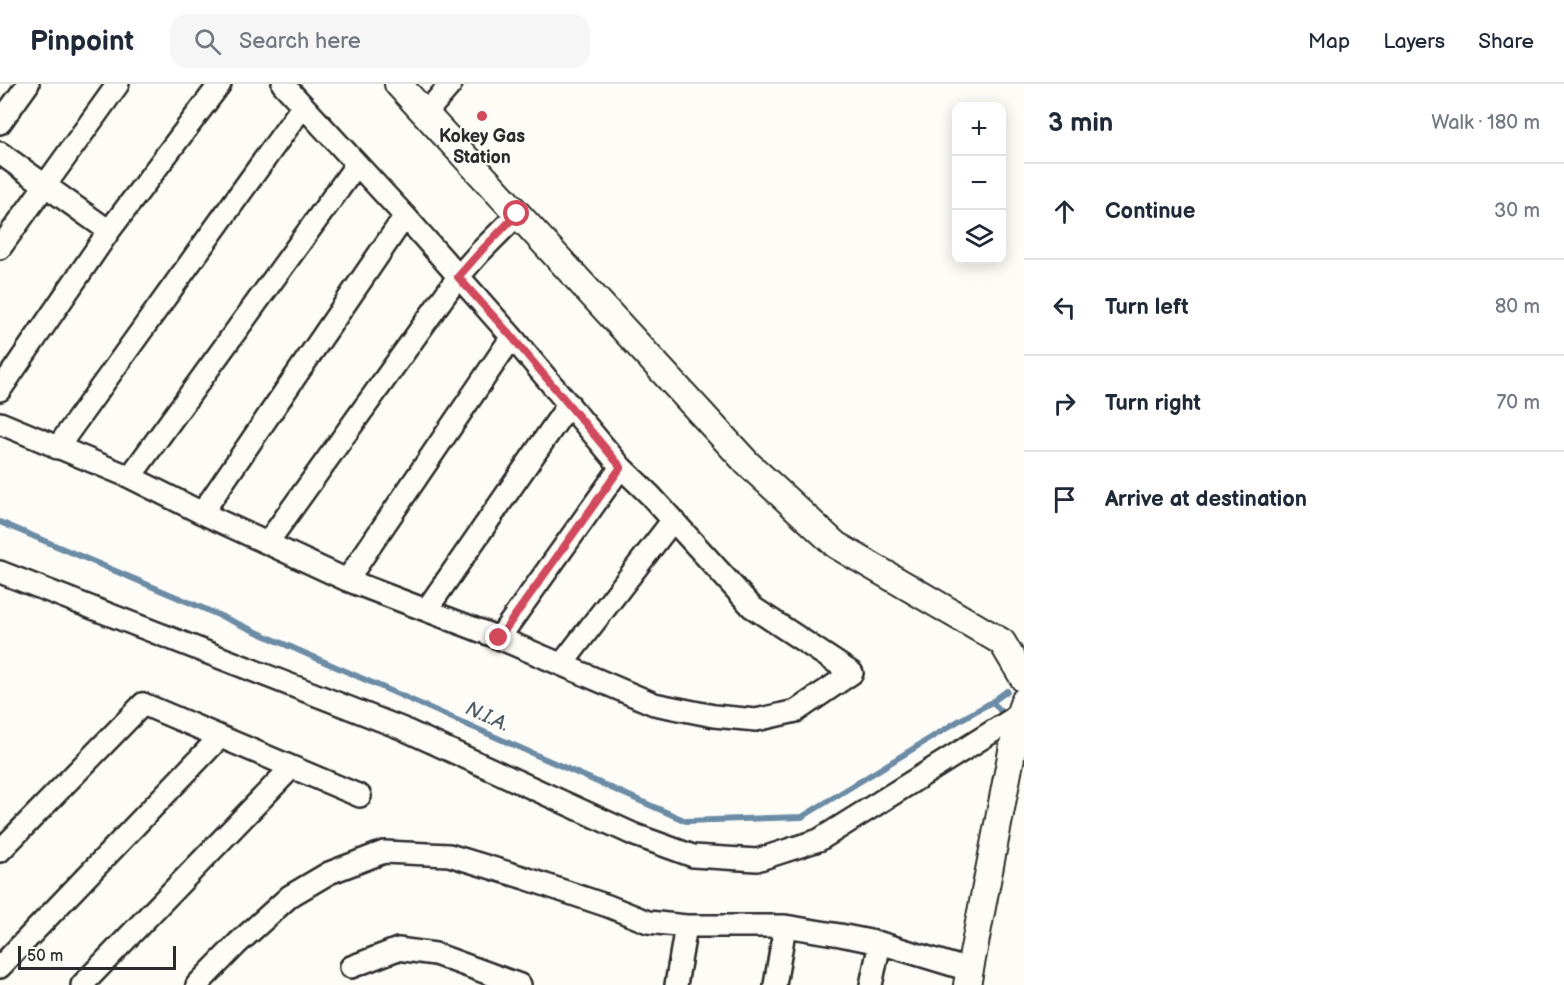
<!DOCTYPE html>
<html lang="en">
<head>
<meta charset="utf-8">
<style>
  :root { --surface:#fff; --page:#f6f6f7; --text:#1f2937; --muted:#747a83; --line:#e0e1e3 }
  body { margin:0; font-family:"Balsamiq Sans",sans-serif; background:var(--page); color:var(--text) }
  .controls { position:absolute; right:18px; top:18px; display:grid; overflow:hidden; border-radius:12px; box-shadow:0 3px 15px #0003 }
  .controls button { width:54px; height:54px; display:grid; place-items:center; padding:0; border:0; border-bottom:2px solid var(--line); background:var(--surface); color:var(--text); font:30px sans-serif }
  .scale { position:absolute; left:18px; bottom:15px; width:158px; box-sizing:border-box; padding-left:6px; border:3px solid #2b2b2b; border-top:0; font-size:16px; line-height:21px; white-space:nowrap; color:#2b2b2b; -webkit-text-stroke:4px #fdfcf7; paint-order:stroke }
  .stop { position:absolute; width:18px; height:18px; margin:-14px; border:4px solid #d1495b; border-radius:50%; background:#fff }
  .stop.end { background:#d1495b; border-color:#fff; box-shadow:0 2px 6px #0008 }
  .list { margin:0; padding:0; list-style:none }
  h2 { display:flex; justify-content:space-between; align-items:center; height:78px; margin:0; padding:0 24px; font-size:26px }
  h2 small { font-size:20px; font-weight:400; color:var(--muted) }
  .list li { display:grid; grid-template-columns:39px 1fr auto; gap:18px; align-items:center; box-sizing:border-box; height:96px; padding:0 24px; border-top:2px solid var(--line) }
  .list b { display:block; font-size:22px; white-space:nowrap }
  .list em { font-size:20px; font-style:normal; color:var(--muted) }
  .icon { flex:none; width:33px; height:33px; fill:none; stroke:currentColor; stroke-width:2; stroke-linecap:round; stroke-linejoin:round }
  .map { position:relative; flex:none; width:1024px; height:901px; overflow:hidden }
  header { display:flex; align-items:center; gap:36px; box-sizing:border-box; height:84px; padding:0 30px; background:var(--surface); border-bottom:2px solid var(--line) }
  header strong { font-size:28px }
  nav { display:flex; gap:33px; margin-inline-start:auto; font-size:21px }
  .search { width:420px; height:54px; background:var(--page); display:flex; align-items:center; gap:15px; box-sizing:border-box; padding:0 21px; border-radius:18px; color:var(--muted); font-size:22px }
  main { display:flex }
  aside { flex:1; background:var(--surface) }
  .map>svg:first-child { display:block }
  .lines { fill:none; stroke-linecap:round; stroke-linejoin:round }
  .stream { stroke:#6c8ca5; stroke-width:6 }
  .minor-casing { stroke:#2b2b2b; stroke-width:26 }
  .tertiary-casing { stroke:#2b2b2b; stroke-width:30 }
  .minor { stroke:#fdfcf7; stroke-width:21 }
  .tertiary { stroke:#fdfcf7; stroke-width:26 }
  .route { stroke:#d1495b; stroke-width:8 }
  .poi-dot { fill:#d1495b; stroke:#fdfcf7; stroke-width:2 }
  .labels { text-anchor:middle; stroke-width:4.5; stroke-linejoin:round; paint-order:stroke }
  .poi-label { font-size:18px; font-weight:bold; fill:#2b2b2b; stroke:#fdfcf7 }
  .water-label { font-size:20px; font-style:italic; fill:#4c5c68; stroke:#fdfcf7 }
</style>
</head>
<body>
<header>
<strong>Pinpoint</strong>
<div class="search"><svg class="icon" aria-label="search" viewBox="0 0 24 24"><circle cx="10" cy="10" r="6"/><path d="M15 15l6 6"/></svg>Search here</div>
<nav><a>Map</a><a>Layers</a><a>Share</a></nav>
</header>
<main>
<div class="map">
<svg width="1024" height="901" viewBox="0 0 1024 901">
  <rect width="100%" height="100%" fill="#fdfcf7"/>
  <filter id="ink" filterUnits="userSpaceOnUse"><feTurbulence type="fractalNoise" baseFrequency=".0167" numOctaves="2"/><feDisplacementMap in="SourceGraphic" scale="12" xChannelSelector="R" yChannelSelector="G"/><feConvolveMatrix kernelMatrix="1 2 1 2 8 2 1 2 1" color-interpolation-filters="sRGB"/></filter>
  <g filter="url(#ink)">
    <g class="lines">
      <!-- stream -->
      <path class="stream" d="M 0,438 L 200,523 L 686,737 L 802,733 L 960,636 L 992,618 L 1007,607
        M 992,618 L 1004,630"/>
      <defs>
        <path id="minor" d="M 425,30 L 451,0
          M 0,39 L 28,0
          M 0,69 L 109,147
          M 0,164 L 118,0
          M 0,306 L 109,147 L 220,0
          M 0,339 L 130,393 L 202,429 L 347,496 L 499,554 L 654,620 L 714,632 L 756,636 L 796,627 L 852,589 L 752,523 L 650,411 L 621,383 L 512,253 L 405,132 L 283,0
          M 57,364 L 303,22
          M 130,393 L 357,80
          M 202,429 L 405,132
          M 268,458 L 458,193 L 481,167 L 517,131
          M 0,488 L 401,644 L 635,751 L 693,772 L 757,776 L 819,756 L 1019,631
          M 347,496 L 512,253
          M 427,525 L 569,320
          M 499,554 L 621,383
          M 562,580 L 673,436
          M 0,767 L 143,620 L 360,712
          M 0,883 L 220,653
          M 351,883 L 398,865 L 435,870 L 520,901
          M 82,901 L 292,683
          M 197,901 L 238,859 L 290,812 L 329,789 L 384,768 L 449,771 L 525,794 L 608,822 L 648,838 L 686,842 L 785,842 L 840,851 L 880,859 L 969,886
          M 676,901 L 686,842
          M 775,901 L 785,842
          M 871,901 L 880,859"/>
        <path id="tertiary" d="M 398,0 L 747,379 L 836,461 L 1002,558 L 1024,595
          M 967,901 L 1019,631 L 1024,617"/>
      </defs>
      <!-- minor casing -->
      <use href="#minor" class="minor-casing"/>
      <!-- tertiary casing -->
      <use href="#tertiary" class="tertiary-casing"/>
      <!-- minor -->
      <use href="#minor" class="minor"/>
      <!-- tertiary -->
      <use href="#tertiary" class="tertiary"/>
    </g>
  </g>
  <g class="lines" filter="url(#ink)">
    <!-- route -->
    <path class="route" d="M 499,554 L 621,383 L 512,253 L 458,193 L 481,167 L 517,130"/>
  </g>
  <!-- markers -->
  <circle class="poi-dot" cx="482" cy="32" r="6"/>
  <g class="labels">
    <!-- poi labels -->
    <g class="poi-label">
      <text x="482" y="58">Kokey Gas<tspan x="482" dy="21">Station</tspan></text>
    </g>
    <!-- water labels -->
    <g class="water-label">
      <text transform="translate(488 632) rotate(24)" y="7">N.I.A.</text>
    </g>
  </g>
</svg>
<div class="controls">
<button>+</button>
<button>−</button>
<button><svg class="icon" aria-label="layers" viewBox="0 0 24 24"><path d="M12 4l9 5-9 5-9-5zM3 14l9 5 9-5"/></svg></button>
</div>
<div class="scale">50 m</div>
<div class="stop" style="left:517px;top:130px"></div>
<div class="stop end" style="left:499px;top:554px"></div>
</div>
<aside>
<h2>3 min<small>Walk · 180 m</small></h2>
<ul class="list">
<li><svg class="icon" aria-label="ahead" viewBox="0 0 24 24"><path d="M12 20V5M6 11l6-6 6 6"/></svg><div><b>Continue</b></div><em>30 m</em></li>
<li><svg class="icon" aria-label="left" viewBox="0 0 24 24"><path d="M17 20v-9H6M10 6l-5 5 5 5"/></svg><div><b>Turn left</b></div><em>80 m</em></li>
<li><svg class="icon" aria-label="right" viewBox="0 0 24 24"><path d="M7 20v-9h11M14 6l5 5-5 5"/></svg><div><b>Turn right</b></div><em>70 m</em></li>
<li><svg class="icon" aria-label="arrive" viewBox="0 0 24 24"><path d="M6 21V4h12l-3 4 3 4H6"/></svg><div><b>Arrive at destination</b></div></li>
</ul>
</aside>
</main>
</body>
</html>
